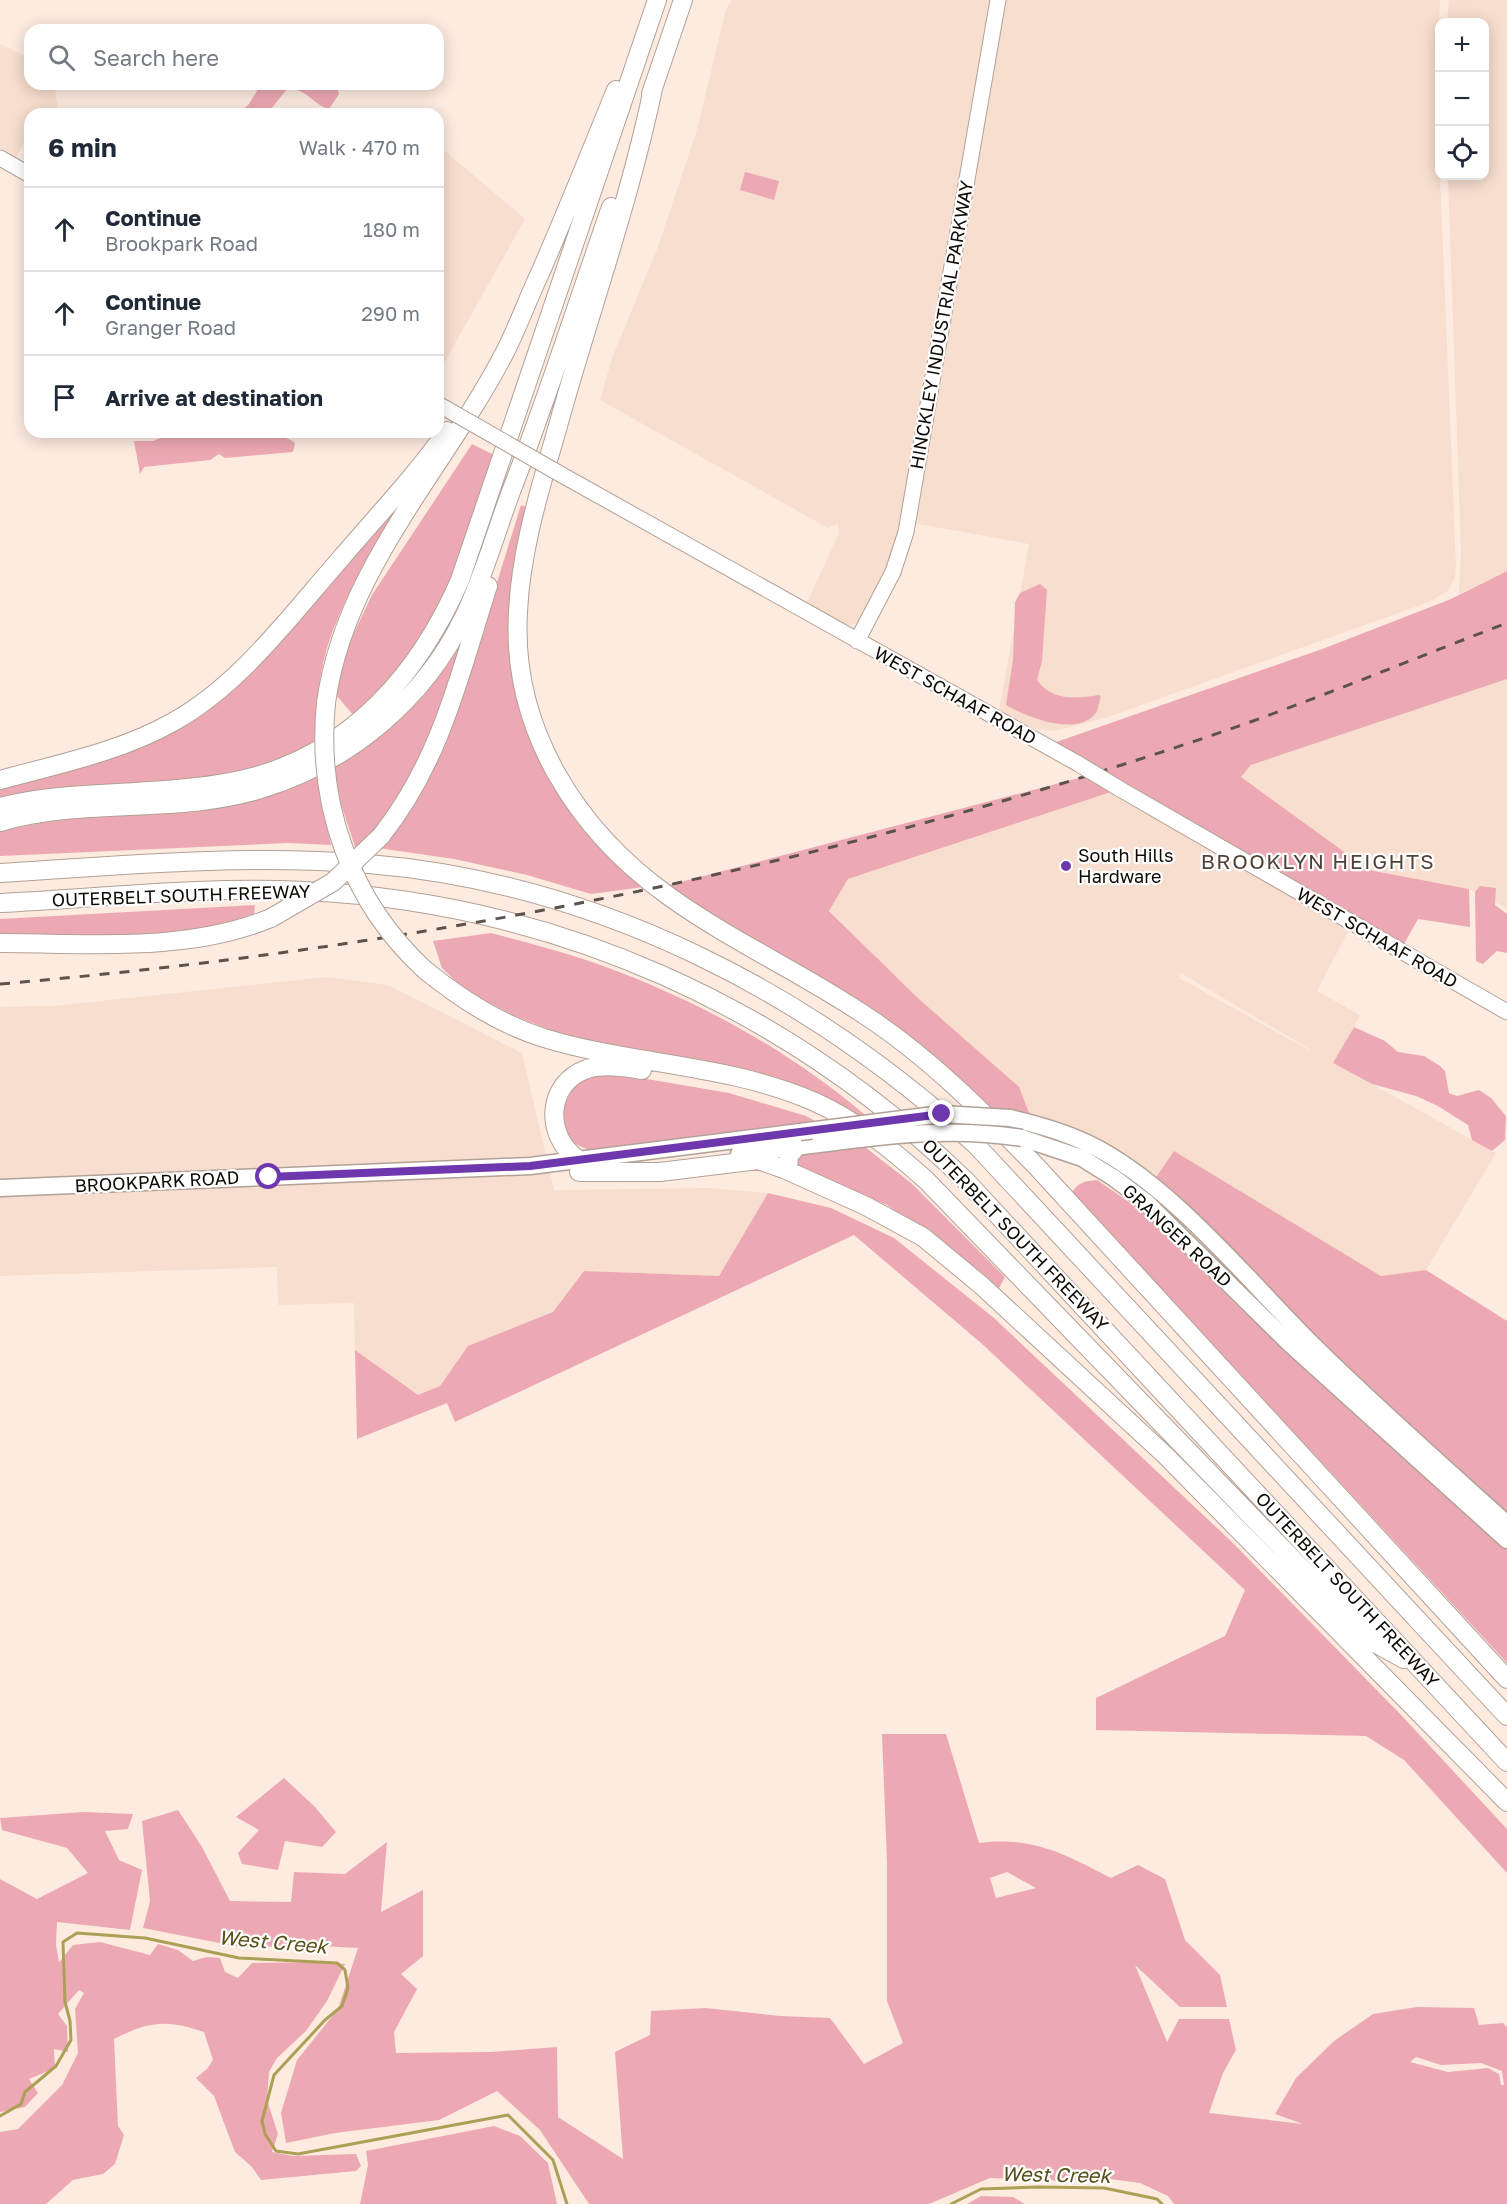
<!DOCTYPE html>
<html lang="en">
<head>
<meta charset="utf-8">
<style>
  :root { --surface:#fff; --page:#f6f6f7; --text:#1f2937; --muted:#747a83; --line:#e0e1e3 }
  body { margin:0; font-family:"Golos Text",sans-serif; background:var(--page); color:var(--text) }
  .controls { position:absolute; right:18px; top:18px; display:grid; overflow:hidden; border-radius:12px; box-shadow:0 3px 15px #0003 }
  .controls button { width:54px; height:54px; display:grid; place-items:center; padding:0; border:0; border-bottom:2px solid var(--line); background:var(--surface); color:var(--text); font:30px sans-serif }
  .stop { position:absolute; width:18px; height:18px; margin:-14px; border:4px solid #6e37ad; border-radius:50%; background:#fff }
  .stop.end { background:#6e37ad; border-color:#fff; box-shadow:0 2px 6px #0008 }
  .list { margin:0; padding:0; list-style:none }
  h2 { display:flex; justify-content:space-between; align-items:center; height:78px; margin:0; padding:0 24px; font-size:26px }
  h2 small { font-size:20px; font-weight:400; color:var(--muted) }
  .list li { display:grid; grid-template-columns:39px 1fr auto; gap:18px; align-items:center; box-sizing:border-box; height:84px; padding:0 24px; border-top:2px solid var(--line) }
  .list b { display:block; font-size:22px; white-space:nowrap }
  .list p { margin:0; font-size:20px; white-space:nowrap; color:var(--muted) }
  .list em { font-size:20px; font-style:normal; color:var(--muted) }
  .icon { flex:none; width:33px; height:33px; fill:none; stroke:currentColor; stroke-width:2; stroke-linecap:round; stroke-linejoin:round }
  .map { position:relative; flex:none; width:1507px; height:2204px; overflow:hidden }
  .search { position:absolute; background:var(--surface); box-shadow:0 3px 15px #0003; left:24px; top:24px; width:420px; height:66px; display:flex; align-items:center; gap:15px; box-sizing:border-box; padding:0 21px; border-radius:18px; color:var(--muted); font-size:22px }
  .panel { position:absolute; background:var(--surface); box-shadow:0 3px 15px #0003; left:24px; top:108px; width:420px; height:330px; border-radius:18px }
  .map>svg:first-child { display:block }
  .built { fill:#f7dece; fill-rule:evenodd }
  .green { fill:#eda9b3; fill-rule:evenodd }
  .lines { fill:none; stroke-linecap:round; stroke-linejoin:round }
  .stream { stroke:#aba055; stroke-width:3 }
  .secondary-casing { stroke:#b2a197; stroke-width:17 }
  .primary-casing { stroke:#b2a197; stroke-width:19 }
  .highway-casing { stroke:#b2a197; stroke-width:20 }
  .secondary { stroke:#fff; stroke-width:15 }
  .primary { stroke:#fff; stroke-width:16 }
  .highway { stroke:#fff; stroke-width:18 }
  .rail { stroke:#5d534d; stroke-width:3; stroke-dasharray:10 10; stroke-linecap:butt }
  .secondary-bridge-casing { stroke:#b2a197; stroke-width:17; stroke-linecap:butt }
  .primary-bridge-casing { stroke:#b2a197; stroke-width:19; stroke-linecap:butt }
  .highway-bridge-casing { stroke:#b2a197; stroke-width:20; stroke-linecap:butt }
  .secondary-bridge { stroke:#fff; stroke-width:15 }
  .primary-bridge { stroke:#fff; stroke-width:16 }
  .highway-bridge { stroke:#fff; stroke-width:18 }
  .route { stroke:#6e37ad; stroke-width:8 }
  .poi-dot { fill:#6e37ad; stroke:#fff; stroke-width:2 }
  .labels { text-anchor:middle; stroke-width:4.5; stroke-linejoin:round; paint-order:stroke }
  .street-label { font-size:18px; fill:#100a07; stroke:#fff }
  .poi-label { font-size:18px; fill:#100a07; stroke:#fff; text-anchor:start }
  .water-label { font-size:20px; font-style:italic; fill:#585016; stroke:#fff }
  .quarter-label { font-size:21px; letter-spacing:1.5px; fill:#504239; stroke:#fff }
</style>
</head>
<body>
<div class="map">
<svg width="1507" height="2204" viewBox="0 0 1507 2204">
  <rect width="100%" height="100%" fill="#fdebe0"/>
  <!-- built -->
  <path class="built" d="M 732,0 L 1440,0 L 1437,65 L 1440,176 L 1456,566 L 1455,577 L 1448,591 L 1429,602 L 1108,717 L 1056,731 L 1036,729 L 999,711 L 1029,544 L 902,521 L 889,565 L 860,621 L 852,625 L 844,624 L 807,603 L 839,533 L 838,523 L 828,528 L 600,400 L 612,358 L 658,247 L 697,130 L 726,9 Z
    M 1449,0 L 1507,0 L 1507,571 L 1459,594 L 1461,550 L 1448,176 L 1484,176 L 1484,22 L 1447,22 Z
    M 0,44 L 30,58 L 30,84 L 54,84 L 59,114 L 30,114 L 30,131 L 16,157 L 0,148 Z
    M 438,145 L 525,219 L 438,374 Z
    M 1507,679 L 1507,908 L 1469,889 L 1369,870 L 1241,777 L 1251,765 Z
    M 1120,789 L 1352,924 L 1317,991 L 1360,1015 L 1334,1063 L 1496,1153 L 1426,1270 L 1381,1276 L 1174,1151 L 1150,1186 L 1033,1123 L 920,1000 L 829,910 L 848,879 ZM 1181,973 L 1311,1050 L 1311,1051 L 1179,978 Z
    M 327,977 L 388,985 L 522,1053 L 554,1190 L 710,1188 L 768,1193 L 719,1276 L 584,1271 L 553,1312 L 468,1346 L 440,1386 L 418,1396 L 355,1350 L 354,1303 L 278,1305 L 277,1267 L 0,1276 L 0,1007 L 54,1006 Z"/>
  <!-- green -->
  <path class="green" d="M 261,84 L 336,84 L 339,94 L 329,109 C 310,103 309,89 287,89 L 267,114 L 238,114 L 249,104 Z
    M 745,172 L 779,181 L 774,200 L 740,190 Z
    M 174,432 L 205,432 L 210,436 C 230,435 282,430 295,443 L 293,452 L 225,458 L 219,454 L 210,460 L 144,467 L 140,474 L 134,441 L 153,441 Z
    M 472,444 L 494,455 C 469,528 448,608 400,670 C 387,686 369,701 354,716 L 336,695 L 344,654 L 372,595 Z
    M 414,480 C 383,534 346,588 327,648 C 318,679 316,712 314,744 L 272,763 L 229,774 L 0,800 L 0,785 L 198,714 Z
    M 521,505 L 526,507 C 519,537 513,566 510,597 C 501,684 534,776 593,841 C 608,857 627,872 644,887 L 591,894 L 527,875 L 454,859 L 378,848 L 487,615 Z
    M 1507,571 L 1507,679 L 1251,765 L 1241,777 L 1369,870 L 1469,889 L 1470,927 L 1418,919 L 1400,951 L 1120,789 L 848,879 L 829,911 L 920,1000 L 1019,1087 L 1033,1123 L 996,1116 L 959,1088 L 658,888 L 1094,774 L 1045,746 L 1325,648 L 1451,599 Z
    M 1040,584 L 1047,590 L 1042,661 L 1037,680 C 1052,701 1076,699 1099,695 L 1101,697 C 1098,703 1099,710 1095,714 C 1075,737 1027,717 1006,705 L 1013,660 L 1015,602 L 1020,593 Z
    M 461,633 L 468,636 L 414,776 L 378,826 L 356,850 L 339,798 L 334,768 L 363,747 Z
    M 316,775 L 331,845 L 288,843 L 0,856 L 0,831 L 4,830 L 56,820 L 169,811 Z
    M 1480,886 L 1496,888 L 1495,905 L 1507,914 L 1507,953 L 1497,951 L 1483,964 L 1476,961 L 1475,892 Z
    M 255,905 L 254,914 C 173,944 85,936 0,936 L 0,919 Z
    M 491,933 C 521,941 553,949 583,959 C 684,993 784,1046 865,1115 L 851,1117 L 673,1056 L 564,1035 L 517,1017 L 466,991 L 442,968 L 433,941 Z
    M 1354,1027 L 1385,1041 L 1398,1052 L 1424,1056 L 1440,1066 L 1445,1071 L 1449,1093 L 1457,1096 L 1479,1090 L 1491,1098 L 1506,1116 L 1505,1140 L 1492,1151 L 1472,1140 L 1468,1125 L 1438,1106 L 1416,1096 L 1372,1084 L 1333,1063 Z
    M 606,1072 L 729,1093 L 806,1116 L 815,1121 L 589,1150 L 575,1144 L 564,1133 L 563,1099 L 585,1076 Z
    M 865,1147 L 911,1183 L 1005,1277 L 998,1290 L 967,1262 L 887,1205 L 840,1186 L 767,1171 L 699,1171 L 699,1166 Z
    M 1174,1151 L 1381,1276 L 1426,1270 L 1507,1321 L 1507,1524 L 1150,1186 Z
    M 1097,1180 L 1141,1210 L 1243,1311 L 1369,1428 L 1507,1549 L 1507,1663 L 1072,1192 C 1079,1182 1085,1181 1097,1180 Z
    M 768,1193 L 831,1208 L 894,1238 L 994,1318 L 1234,1544 L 1403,1717 L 1507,1829 L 1507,1873 L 1404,1760 L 1366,1736 L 1096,1730 L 1096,1698 L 1225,1636 L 1245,1590 L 981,1343 L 854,1235 L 455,1422 L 447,1403 L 357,1439 L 355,1350 L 418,1395 L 440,1386 L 468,1346 L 553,1312 L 584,1271 L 719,1276 Z
    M 882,1734 L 946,1734 L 979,1843 C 1033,1836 1065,1854 1111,1878 L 1138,1865 L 1165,1879 L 1185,1940 L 1220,1975 L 1227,2007 L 1180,2007 L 1135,1965 L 1167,2042 L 1179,2019 L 1229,2019 L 1236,2050 L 1223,2073 L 1209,2113 L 1303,2124 L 1275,2114 L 1296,2078 L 1334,2041 L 1373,2014 L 1417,2007 L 1474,2008 L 1479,2025 L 1503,2023 L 1507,2027 L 1507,2204 L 1174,2204 L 1168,2196 L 1140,2183 L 1095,2177 L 1066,2181 L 990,2178 L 929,2204 L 589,2204 L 540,2130 L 497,2091 L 439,2120 L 335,2133 L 286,2143 L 281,2113 L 297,2060 L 338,2009 L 358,1948 L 302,1945 L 245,1948 L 143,1928 L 150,1901 L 142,1821 L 178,1810 L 202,1847 L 230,1901 L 291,1902 L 294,1872 L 345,1874 L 387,1842 L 381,1912 L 423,1890 L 423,1956 L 401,1974 L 417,1989 L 394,2032 L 396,2053 L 490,2052 L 557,2047 L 558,2117 L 623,2159 L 615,2052 L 650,2035 L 651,2011 L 706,2008 L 780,2016 L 830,2018 L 864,2064 L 903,2043 L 887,2001 L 887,1863 ZM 1007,1872 L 1036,1888 L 996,1898 L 990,1878 ZM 1416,2057 L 1441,2065 L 1481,2063 L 1502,2071 L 1504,2085 L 1501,2085 L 1499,2074 L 1488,2068 L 1448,2072 L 1410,2062 Z
    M 284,1778 L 315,1807 L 336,1832 L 322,1847 L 285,1841 L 278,1870 L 242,1864 L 238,1853 L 259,1830 L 236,1817 Z
    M 84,1812 L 133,1814 L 128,1829 L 105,1831 L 119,1860 L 142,1870 L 130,1930 L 57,1922 L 56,1945 L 59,1962 L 73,1945 L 100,1942 L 150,1955 L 158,1944 L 178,1950 L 193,1961 L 207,1957 L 220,1958 L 225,1972 L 238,1978 L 252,1963 L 319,1962 L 345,1964 L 327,2001 L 306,2031 L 277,2058 L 269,2072 L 267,2100 L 278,2134 L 272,2152 L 293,2156 L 356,2154 L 361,2166 L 356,2171 L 261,2180 L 252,2167 L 235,2152 L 214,2096 L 196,2078 L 207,2069 L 213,2060 L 204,2032 C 167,2019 149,2021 114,2039 L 118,2126 L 124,2135 L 115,2164 L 103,2174 L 73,2180 L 46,2204 L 0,2204 L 0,2132 L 18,2129 L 62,2085 L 78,2053 L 75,2009 L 84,1993 L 79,1990 L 58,2014 L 67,2026 L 68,2052 L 54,2049 L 55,2068 L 29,2079 L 38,2093 L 25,2107 L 0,2112 L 0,1879 L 37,1899 L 88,1873 L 67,1848 L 2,1830 L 0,1818 Z
    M 494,2126 L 520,2136 L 548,2163 L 557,2204 L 360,2204 L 368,2165 L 366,2151 Z
    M 981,2196 L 1013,2197 L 1025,2204 L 967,2204 Z"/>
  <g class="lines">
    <!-- stream -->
    <path class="stream" d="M 0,2116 L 21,2104 L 25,2092 L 56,2066 L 71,2040 L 70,2021 L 65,2002 L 63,1942 L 77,1933 L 145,1938 L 239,1958 L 337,1963 L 345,1970 L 348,1988 L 342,2006 L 325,2020 L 274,2075 L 262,2121 L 265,2134 L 276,2151 L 298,2154 L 508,2115 L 553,2160 L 567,2204
      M 951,2204 L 981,2189 L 1038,2187 L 1104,2188 L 1157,2199 L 1162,2204"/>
    <defs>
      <path id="secondary" d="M 0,158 L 30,175
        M 562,475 L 1077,763
        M 857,641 L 893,572 L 906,532 L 998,0
        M 1120,789 L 1507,1012"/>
      <path id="primary" d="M 1010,1118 C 1036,1124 1062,1131 1087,1143 C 1170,1182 1251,1284 1316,1348 C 1378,1409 1443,1466 1507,1524
        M 1022,1138 L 1082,1158 L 1114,1178 L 1147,1203 L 1289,1343 L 1507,1540
        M 739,1154 L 819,1144
        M 0,1188 L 530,1166 L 800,1132"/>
      <path id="highway" d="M 654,84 C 631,196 592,305 561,415 C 543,480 521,545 518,612 C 511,729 577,831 670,897 C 730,940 798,971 860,1012 C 927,1055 981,1110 1037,1167 L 1507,1679
        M 651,94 L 683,0
        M 326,703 C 344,570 444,469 504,354 C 518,327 528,298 541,271 C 567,211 591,151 616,90
        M 0,780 C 58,764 120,752 173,722 C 241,684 291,615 342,557 C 377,516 416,475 447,431
        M 0,807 C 49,794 99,795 149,791 C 184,789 220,786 253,777 C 353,750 420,672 460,580 L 657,0
        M 0,822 C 85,797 177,815 261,789 C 349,762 424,700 464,617 C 484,576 496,531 512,489 C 548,396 578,301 611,207
        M 381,836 C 441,760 459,676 488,586
        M 0,873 C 123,865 246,854 369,864 C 598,883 808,992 976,1145 L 1507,1716
        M 0,903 C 101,898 203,886 304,891 C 554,902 787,1007 966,1181 L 1507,1762
        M 0,943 C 90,943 186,953 271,918
        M 425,970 C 461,999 499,1024 544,1038 C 632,1065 729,1064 815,1102 C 857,1121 892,1150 926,1180 L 1373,1642 L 1404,1659
        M 576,1158 C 545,1135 546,1083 587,1069 C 604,1064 624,1067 642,1070
        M 788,1171 L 789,1156 L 797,1146
        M 579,1172 L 660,1172 L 758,1160 L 784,1169 L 866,1206 L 923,1237 L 981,1285 L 1165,1455 L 1507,1802"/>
    </defs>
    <!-- secondary casing -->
    <use href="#secondary" class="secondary-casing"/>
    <!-- primary casing -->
    <use href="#primary" class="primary-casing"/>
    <!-- highway casing -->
    <use href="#highway" class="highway-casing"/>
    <!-- secondary -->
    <use href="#secondary" class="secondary"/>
    <!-- primary -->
    <use href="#primary" class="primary"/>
    <!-- highway -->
    <use href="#highway" class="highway"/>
    <!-- rail -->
    <path class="rail" d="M 0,984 C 410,949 817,869 1207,737 C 1308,703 1407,661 1507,623"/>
    <defs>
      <path id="secondary-bridge" d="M 438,404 L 562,475
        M 1077,763 L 1120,789"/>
      <path id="primary-bridge" d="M 800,1132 L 942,1114 L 1010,1118
        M 819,1144 C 888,1135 953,1127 1022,1138"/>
      <path id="highway-bridge" d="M 326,703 C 316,804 350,901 425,970
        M 271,918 L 333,882 L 381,836"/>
    </defs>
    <!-- secondary-bridge casing -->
    <use href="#secondary-bridge" class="secondary-bridge-casing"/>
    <!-- primary-bridge casing -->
    <use href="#primary-bridge" class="primary-bridge-casing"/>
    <!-- highway-bridge casing -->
    <use href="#highway-bridge" class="highway-bridge-casing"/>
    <!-- secondary-bridge -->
    <use href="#secondary-bridge" class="secondary-bridge"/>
    <!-- primary-bridge -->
    <use href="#primary-bridge" class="primary-bridge"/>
    <!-- highway-bridge -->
    <use href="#highway-bridge" class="highway-bridge"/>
  </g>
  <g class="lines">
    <!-- route -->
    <path class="route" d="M 269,1177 L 530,1166 L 942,1114"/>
  </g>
  <!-- markers -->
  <circle class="poi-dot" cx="1066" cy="866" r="6"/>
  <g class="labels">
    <!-- street labels -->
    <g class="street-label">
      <text transform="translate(942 325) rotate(-80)" y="6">HINCKLEY INDUSTRIAL PARKWAY</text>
      <text transform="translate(955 696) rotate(29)" y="6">WEST SCHAAF ROAD</text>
      <text transform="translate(181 896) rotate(-2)" y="6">OUTERBELT SOUTH FREEWAY</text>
      <text transform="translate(1377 938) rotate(30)" y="6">WEST SCHAAF ROAD</text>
      <text transform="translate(157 1182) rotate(-3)" y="6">BROOKPARK ROAD</text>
      <text transform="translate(1015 1235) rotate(46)" y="6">OUTERBELT SOUTH FREEWAY</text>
      <text transform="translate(1177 1236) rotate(43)" y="6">GRANGER ROAD</text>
      <text transform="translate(1347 1590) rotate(47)" y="6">OUTERBELT SOUTH FREEWAY</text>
    </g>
    <!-- poi labels -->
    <g class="poi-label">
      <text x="1078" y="862">South Hills<tspan x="1078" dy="21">Hardware</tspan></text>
    </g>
    <!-- water labels -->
    <g class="water-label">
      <text transform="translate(273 1942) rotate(5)" y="7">West Creek</text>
      <text transform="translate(1056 2175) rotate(1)" y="7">West Creek</text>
    </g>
    <!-- quarter labels -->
    <g class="quarter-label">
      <text x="1318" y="869">BROOKLYN HEIGHTS</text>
    </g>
  </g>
</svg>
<div class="controls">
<button>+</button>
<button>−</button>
<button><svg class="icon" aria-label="locate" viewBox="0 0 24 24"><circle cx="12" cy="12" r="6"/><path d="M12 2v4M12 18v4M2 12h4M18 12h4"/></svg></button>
</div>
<div class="stop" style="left:269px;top:1177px"></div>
<div class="stop end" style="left:942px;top:1114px"></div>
<div class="search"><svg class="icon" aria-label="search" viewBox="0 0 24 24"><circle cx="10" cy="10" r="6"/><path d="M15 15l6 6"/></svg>Search here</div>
<section class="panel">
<h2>6 min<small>Walk · 470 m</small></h2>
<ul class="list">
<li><svg class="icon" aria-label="ahead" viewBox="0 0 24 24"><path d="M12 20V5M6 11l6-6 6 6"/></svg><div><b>Continue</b><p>Brookpark Road</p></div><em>180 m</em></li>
<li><svg class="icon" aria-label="ahead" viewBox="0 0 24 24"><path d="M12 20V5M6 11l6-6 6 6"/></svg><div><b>Continue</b><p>Granger Road</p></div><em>290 m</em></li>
<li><svg class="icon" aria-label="arrive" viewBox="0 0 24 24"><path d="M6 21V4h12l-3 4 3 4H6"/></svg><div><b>Arrive at destination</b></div></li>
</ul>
</section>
</div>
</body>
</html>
